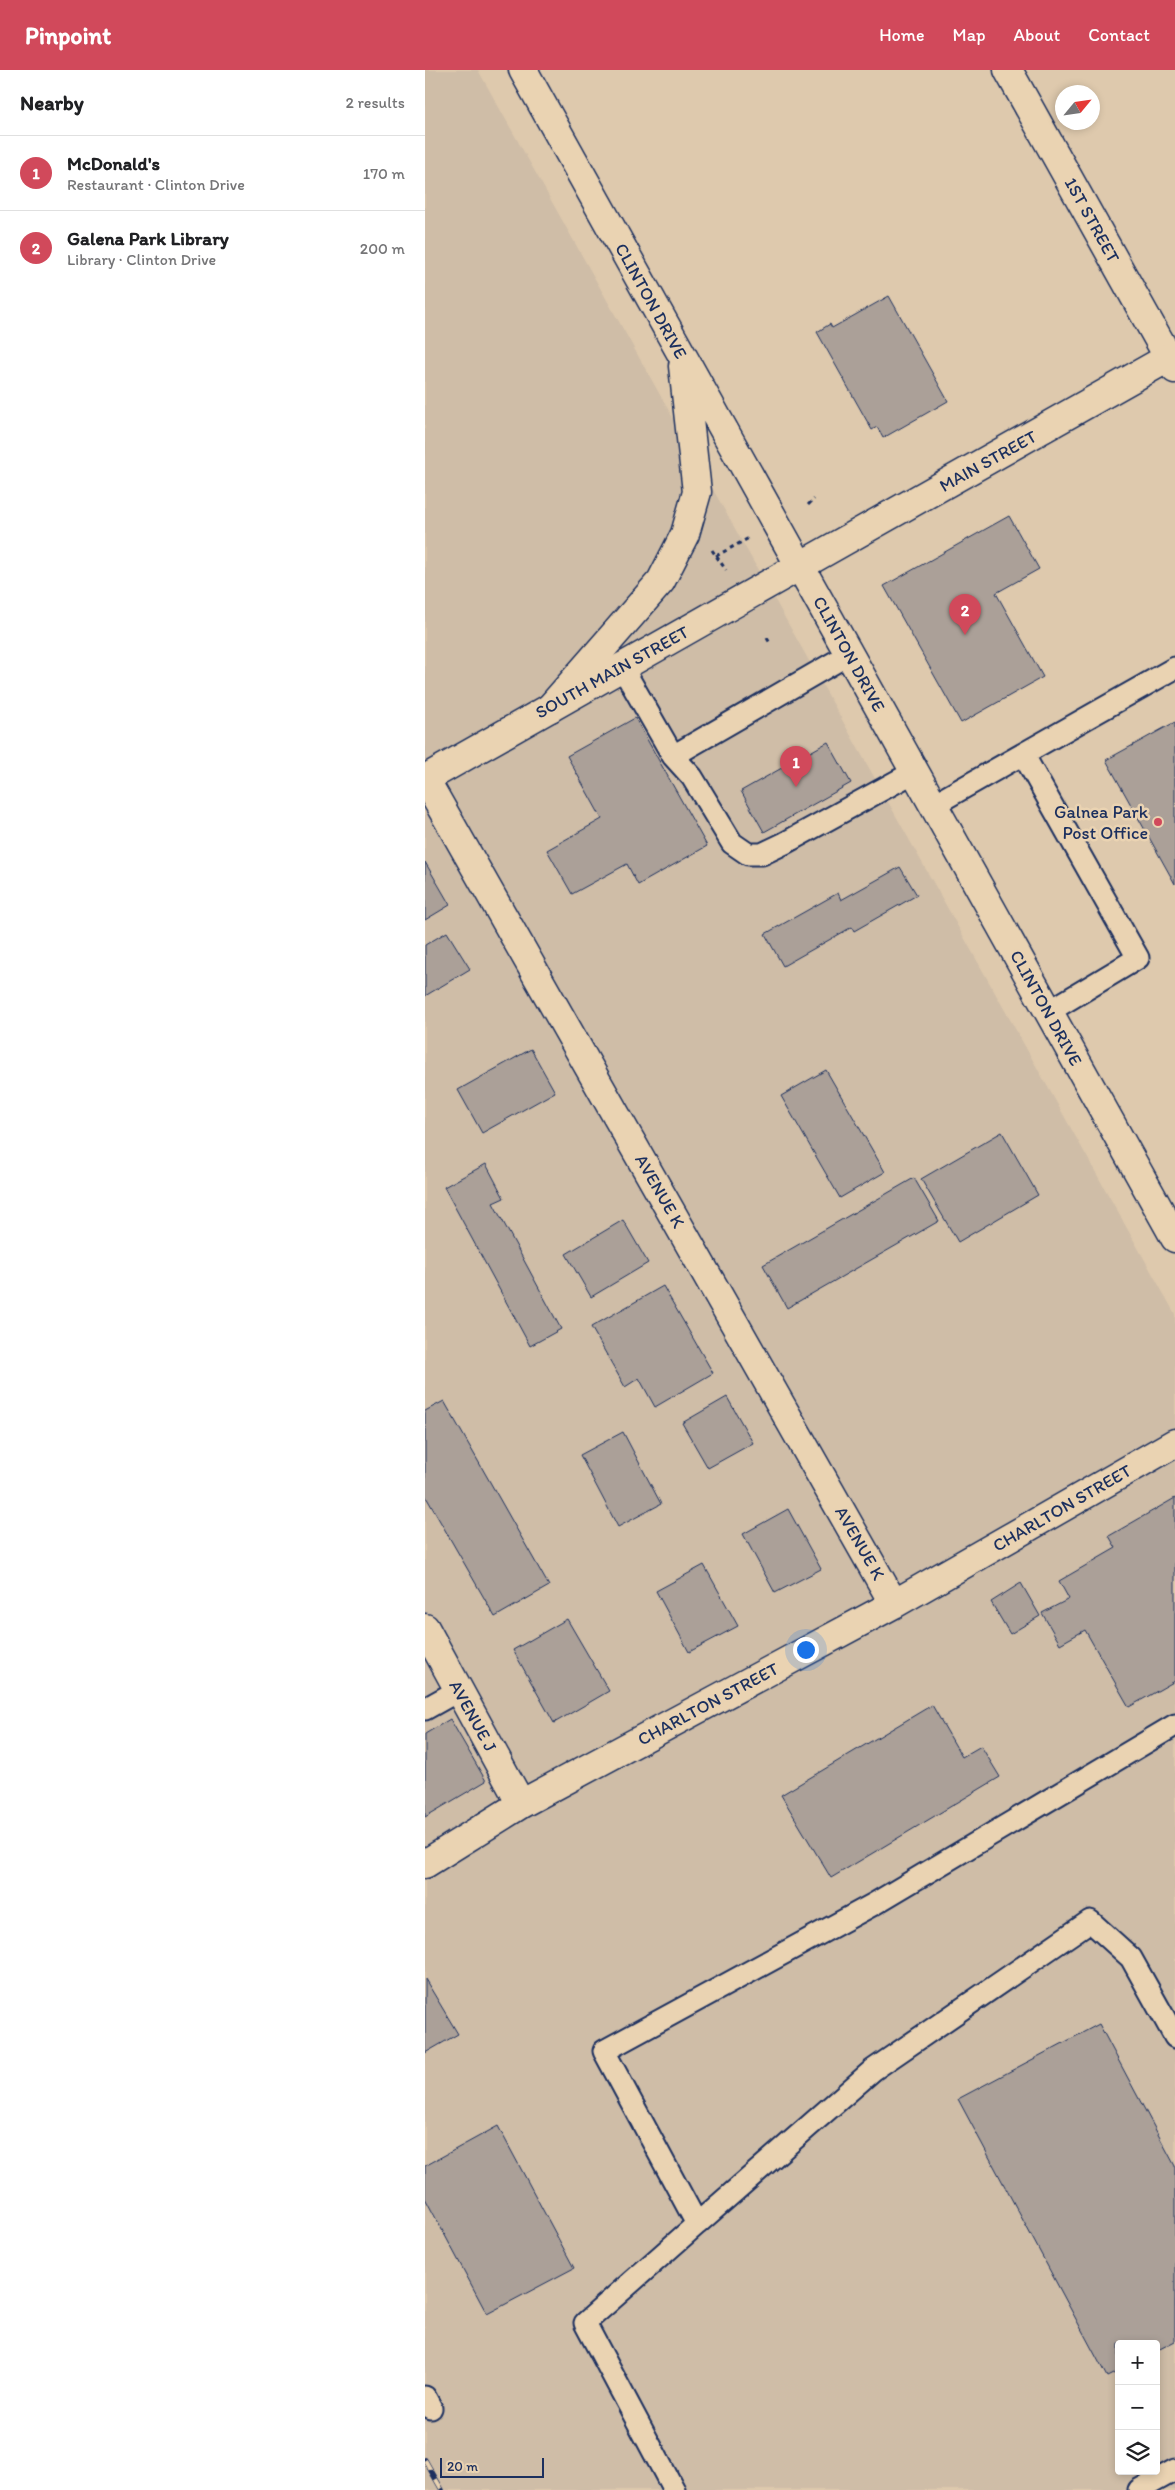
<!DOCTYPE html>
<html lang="en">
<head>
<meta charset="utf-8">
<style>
  :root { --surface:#fff; --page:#f6f6f6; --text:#202124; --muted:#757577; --line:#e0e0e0; --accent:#d1495b }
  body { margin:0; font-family:Itim,sans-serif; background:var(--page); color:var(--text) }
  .controls { position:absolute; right:15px; bottom:15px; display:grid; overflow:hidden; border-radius:5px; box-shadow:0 2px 8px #0003 }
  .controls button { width:45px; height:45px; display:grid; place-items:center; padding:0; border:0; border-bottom:1px solid var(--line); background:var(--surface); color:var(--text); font:25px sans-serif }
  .compass { position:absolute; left:630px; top:15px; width:45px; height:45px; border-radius:50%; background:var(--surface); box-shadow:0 2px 8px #0003; rotate:61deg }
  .scale { position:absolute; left:15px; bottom:12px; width:104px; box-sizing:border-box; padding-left:5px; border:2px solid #1b2f5e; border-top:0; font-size:14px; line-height:18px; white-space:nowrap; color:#1b2f5e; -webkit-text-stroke:4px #ead3b2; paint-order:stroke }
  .you { position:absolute; left:380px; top:1579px; width:18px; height:18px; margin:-12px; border:4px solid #fff; border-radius:50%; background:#1a73e8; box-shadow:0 0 0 8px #1a73e833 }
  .badge { display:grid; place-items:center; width:32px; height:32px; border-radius:50%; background:var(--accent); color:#fff; font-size:16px; font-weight:700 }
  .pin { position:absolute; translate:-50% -41px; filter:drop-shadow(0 1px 2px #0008) }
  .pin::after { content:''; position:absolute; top:26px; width:18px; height:15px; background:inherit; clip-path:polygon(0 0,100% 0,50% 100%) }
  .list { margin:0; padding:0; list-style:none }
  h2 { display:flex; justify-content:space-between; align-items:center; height:65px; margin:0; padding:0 20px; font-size:21px }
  h2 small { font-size:16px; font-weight:400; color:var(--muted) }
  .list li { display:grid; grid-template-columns:32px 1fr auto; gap:15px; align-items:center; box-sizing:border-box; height:75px; padding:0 20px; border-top:1px solid var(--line) }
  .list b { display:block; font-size:19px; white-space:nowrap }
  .list p { margin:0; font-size:16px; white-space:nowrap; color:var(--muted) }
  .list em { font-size:16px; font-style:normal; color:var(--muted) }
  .icon { flex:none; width:28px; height:28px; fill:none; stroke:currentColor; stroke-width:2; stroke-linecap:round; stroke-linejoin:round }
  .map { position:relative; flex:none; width:750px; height:2420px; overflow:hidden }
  header { display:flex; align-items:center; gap:30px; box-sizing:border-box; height:70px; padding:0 25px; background:var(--accent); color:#fff }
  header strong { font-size:24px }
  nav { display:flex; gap:28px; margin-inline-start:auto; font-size:18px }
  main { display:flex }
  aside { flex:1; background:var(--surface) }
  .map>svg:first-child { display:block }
  .built { fill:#cfbda7; fill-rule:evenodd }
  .building { fill:#aba098; stroke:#1b2f5e }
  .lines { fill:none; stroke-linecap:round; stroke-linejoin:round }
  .lane-casing { stroke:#1b2f5e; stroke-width:25 }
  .street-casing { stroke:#1b2f5e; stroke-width:31 }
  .secondary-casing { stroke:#1b2f5e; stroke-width:31 }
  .path { stroke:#1b2f5e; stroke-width:3; stroke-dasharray:4 4; stroke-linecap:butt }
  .lane { stroke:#ead3b2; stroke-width:21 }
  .street { stroke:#ead3b2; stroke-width:28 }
  .secondary { stroke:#ead3b2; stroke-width:28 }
  .rail-casing { stroke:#1b2f5e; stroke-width:5.5 }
  .rail { stroke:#ead3b2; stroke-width:4; stroke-dasharray:11; stroke-linecap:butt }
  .poi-dot { fill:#d1495b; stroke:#ead3b2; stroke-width:2 }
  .labels { text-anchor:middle; stroke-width:5; stroke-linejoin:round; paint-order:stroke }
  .street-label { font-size:18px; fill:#1b2f5e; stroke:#ead3b2 }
  .poi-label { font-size:18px; fill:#1b2f5e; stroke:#ead3b2; text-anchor:end }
</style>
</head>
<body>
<header>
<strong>Pinpoint</strong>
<nav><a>Home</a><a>Map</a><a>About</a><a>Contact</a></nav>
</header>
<main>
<aside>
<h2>Nearby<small>2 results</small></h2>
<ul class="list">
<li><span class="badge">1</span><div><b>McDonald's</b><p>Restaurant · Clinton Drive</p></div><em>170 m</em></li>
<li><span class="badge">2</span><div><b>Galena Park Library</b><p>Library · Clinton Drive</p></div><em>200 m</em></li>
</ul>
</aside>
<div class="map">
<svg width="750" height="2420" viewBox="0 0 750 2420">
  <rect width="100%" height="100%" fill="#dec9ad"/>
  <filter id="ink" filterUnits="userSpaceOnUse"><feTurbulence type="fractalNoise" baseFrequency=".02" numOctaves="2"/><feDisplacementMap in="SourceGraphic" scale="10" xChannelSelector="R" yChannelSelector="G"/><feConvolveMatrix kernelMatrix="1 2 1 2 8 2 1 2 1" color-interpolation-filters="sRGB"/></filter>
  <g filter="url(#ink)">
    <!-- built -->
    <path class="built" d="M 0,0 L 53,0 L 750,1244 L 750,2420 L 0,2420 ZM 694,2274 L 731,2274 L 731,2401 L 694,2401 Z"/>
    <!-- building -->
    <path class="building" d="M 464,226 L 523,331 L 458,368 L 452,357 L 447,360 L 392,262 L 405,254 L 407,258 Z
      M 584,446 L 614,499 L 571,523 L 618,607 L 536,653 L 459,516 Z
      M 210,648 L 282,776 L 213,815 L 202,794 L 147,824 L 122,780 L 177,749 L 142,686 Z
      M 750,652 L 750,814 L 681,690 Z
      M 403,672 L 426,713 L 339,762 L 316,721 Z
      M 0,792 L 25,835 L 0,850 Z
      M 475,797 L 492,825 L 429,861 L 427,857 L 358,896 L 340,864 L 413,823 L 416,830 Z
      M 22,862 L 45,899 L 0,926 L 0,875 Z
      M 106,979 L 130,1022 L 57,1063 L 33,1020 Z
      M 401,1000 L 460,1102 L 415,1128 L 356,1026 Z
      M 577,1062 L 613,1125 L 533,1172 L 496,1109 Z
      M 61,1094 L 79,1128 L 68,1133 L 136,1259 L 105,1276 L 19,1117 Z
      M 489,1108 L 514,1151 L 362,1238 L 338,1195 Z
      M 198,1150 L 223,1193 L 166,1227 L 141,1184 Z
      M 238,1216 L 288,1303 L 230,1337 L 214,1308 L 200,1317 L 166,1257 Z
      M 302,1327 L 328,1373 L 283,1398 L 257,1353 Z
      M 19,1331 L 124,1516 L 70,1547 L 0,1425 L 0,1341 Z
      M 198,1362 L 236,1434 L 193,1457 L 155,1385 Z
      M 750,1428 L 750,1611 L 704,1637 L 660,1560 L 635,1574 L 617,1543 L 644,1529 L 634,1511 L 691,1478 L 684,1466 Z
      M 363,1439 L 396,1499 L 350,1523 L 318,1464 Z
      M 279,1495 L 313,1556 L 264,1582 L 231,1521 Z
      M 596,1513 L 615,1546 L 585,1564 L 566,1532 Z
      M 142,1549 L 184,1621 L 129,1653 L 88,1580 Z
      M 507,1635 L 537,1687 L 556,1676 L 575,1707 L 406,1808 L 356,1725 Z
      M 25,1649 L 61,1711 L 0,1747 L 0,1664 Z
      M 0,1909 L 33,1964 L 0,1983 Z
      M 674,1954 L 750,2096 L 750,2271 L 731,2281 L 731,2274 L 694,2274 L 694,2301 L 682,2307 L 533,2029 Z
      M 73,2056 L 149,2198 L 62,2244 L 0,2128 L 0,2096 Z"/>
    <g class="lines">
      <defs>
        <path id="lane" d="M 424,584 L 248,686 L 267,707 L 307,773 L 323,784 L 337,784 L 360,773 L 489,702
          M 197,597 L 248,686
          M 598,684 L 713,888 L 623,942
          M 508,735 L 750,598
          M 0,1639 L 34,1620
          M 272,2154 L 448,2000 L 665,1851 L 706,1888 L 750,1967
          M 0,2327 L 6,2338
          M 249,2420 L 160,2253 L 272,2154 L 179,1981 L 449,1834 L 750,1655
          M 714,2420 L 750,2400"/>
        <path id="street" d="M 583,0 L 750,299
          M 375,496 L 0,709 L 469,1534
          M 0,1558 L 96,1734
          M 0,1794 L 96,1734 L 469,1534 L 750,1373"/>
        <path id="secondary" d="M 98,0 L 750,1168
          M 375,496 L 750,284
          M 125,638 L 236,511 L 260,464 L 272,422 L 258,296"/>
      </defs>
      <!-- lane casing -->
      <use href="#lane" class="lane-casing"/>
      <!-- street casing -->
      <use href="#street" class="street-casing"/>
      <!-- secondary casing -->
      <use href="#secondary" class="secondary-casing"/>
      <!-- path -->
      <path class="path" d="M 383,435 L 389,429
        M 287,480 L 301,500
        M 291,486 L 324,468
        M 342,568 L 345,573"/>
      <!-- lane -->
      <use href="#lane" class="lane"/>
      <!-- street -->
      <use href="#street" class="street"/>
      <!-- secondary -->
      <use href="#secondary" class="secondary"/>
      <defs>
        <path id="rail" d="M 0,2390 L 17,2420"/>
      </defs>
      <!-- rail casing -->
      <use href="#rail" class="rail-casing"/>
      <!-- rail -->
      <use href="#rail" class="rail"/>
    </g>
  </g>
  <!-- markers -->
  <circle class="poi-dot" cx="733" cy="752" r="5"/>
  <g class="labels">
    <!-- street labels -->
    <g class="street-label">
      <text transform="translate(667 150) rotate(61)" y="6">1ST STREET</text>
      <text transform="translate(226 231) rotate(61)" y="6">CLINTON DRIVE</text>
      <text transform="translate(563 391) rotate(-29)" y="6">MAIN STREET</text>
      <text transform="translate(424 584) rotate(61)" y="6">CLINTON DRIVE</text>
      <text transform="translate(187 602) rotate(-29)" y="6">SOUTH MAIN STREET</text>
      <text transform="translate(621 938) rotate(61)" y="6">CLINTON DRIVE</text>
      <text transform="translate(235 1121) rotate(60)" y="6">AVENUE K</text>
      <text transform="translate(637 1438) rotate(-30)" y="6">CHARLTON STREET</text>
      <text transform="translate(435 1473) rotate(60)" y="6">AVENUE K</text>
      <text transform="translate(283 1634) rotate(-28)" y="6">CHARLTON STREET</text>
      <text transform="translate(48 1646) rotate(61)" y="6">AVENUE J</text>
    </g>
    <!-- poi labels -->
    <g class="poi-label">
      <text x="723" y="748">Galnea Park<tspan x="723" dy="21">Post Office</tspan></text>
    </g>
  </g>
</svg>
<div class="controls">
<button>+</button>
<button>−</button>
<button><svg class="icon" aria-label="layers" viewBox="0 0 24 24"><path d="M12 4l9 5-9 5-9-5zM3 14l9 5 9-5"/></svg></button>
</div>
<svg class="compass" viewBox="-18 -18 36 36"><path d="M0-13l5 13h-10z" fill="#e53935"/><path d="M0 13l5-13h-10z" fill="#757577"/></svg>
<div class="scale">20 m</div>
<div class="you"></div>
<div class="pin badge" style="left:371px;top:717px">1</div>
<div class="pin badge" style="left:540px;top:565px">2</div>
</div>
</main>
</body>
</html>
